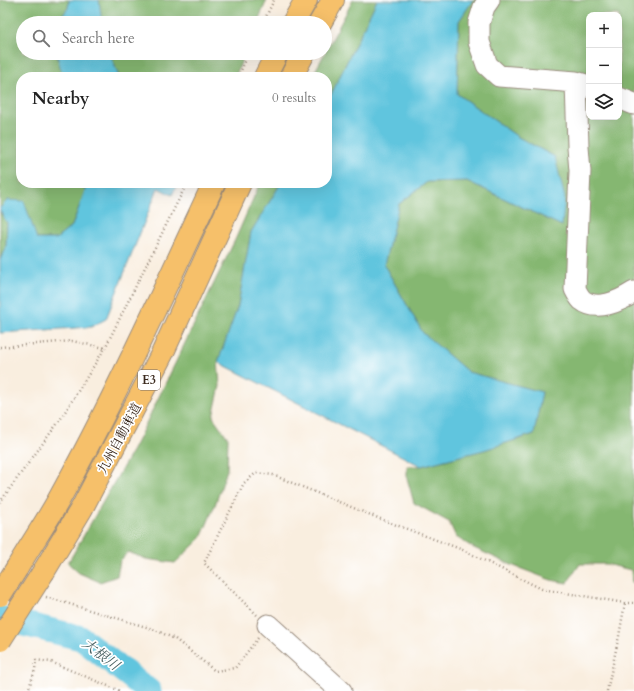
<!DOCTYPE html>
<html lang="en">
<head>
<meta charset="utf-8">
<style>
  :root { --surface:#fff; --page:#f6f6f6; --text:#222; --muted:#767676; --line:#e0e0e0 }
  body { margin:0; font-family:Cardo,"Noto Serif JP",serif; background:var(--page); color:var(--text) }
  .controls { position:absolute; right:12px; top:12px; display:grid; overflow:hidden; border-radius:8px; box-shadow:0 4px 16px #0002 }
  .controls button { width:36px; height:36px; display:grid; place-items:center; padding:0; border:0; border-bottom:1px solid var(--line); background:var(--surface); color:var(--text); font:20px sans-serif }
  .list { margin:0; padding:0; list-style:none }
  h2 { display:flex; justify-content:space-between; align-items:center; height:52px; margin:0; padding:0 16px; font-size:17px }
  h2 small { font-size:13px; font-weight:400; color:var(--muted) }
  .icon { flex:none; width:22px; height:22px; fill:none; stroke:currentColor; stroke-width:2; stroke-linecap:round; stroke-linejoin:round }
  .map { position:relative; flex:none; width:634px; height:691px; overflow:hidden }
  .search { position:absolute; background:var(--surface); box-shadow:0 4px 16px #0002; left:16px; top:16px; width:316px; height:44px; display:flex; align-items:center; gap:10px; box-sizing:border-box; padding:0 14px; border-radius:22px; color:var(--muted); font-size:15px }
  .panel { position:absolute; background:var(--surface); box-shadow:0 4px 16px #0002; left:16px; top:72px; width:316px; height:116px; border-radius:16px }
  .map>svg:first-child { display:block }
  .forest { fill:#85b771; stroke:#607048; fill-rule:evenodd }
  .water { fill:#61c5de; stroke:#4e787e }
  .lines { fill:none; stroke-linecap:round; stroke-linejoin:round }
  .river { stroke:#61c5de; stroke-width:25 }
  .minor-casing { stroke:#9a8c7e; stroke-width:23 }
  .highway-casing { stroke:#9a8c7e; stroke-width:24 }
  .path { stroke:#9a8c7e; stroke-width:2.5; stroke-dasharray:1 3; stroke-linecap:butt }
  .minor { stroke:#fff; stroke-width:21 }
  .highway { stroke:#f6c06b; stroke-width:22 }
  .highway-bridge-casing { stroke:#9a8c7e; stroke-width:24; stroke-linecap:butt }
  .highway-bridge { stroke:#f6c06b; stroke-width:22 }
  .labels { text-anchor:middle; stroke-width:3.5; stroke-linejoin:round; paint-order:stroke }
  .shield { fill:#fff; stroke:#766a62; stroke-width:1 }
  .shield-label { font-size:12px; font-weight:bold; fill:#3b2a1e }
  .street-label { font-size:13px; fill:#3b2a1e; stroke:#fff }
  .water-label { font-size:14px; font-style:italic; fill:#486061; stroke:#fff }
</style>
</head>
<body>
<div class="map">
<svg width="634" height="691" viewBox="0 0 634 691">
  <rect width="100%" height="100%" fill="#fff"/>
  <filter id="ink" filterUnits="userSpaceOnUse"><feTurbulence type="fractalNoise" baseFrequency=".025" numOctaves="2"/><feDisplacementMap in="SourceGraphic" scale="8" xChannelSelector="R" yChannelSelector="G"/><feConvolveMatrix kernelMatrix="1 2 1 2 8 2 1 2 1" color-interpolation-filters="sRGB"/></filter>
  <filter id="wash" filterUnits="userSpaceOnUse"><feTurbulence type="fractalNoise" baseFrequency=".012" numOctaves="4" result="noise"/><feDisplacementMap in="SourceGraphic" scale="16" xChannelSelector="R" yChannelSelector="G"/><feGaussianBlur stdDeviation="0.9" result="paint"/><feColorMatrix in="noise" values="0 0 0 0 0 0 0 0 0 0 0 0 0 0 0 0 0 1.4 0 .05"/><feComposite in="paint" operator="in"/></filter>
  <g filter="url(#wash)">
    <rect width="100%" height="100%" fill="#f9eedf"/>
    <!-- forest -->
    <path class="forest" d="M 0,0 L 69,0 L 68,8 L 57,23 L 23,23 L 23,53 L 56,53 L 63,77 L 21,77 L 21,183 L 85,183 L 85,191 L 72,226 L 56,239 L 37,239 L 8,200 L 0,208 Z
      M 99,0 L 267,0 L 257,23 L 102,23 Z
      M 353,0 L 377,0 L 327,103 L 327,77 L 312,77 Z
      M 473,0 L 634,0 L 634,583 L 632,583 L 631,570 L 606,564 L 580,564 L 567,583 L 551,580 L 514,566 L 474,548 L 456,537 L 449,522 L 414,503 L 407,478 L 407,466 L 421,466 L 484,450 L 534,434 L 542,392 L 468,372 L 423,333 L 384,265 L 399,204 L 427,182 L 467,181 L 562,226 L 555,157 L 518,137 L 457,94 L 459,21 ZM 589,15 L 619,15 L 619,117 L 589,117 Z
      M 110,53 L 245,53 L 235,77 L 119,77 Z
      M 260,183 L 281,183 L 251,232 L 238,306 L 218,362 L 220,386 L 213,417 L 228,438 L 227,470 L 215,505 L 201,538 L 175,563 L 146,559 L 128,552 L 120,561 L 117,576 L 100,582 L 79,573 L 68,563 L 135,446 L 235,240 Z
      M 0,211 L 7,223 L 6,246 L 0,260 Z"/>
    <!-- water -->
    <path class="water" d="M 69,0 L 99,0 L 102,23 L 57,23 L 68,8 Z
      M 377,0 L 473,0 L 459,21 L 457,94 L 518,137 L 555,157 L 565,198 L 562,226 L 467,181 L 427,182 L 399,204 L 384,265 L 423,333 L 468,372 L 542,392 L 534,434 L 484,450 L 421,466 L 218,362 L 238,306 L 251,232 L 281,183 L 327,183 L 327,103 Z
      M 56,53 L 110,53 L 119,77 L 63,77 Z
      M 85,183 L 178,183 L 172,195 L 158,188 L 106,319 L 91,327 L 0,333 L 0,260 L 6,246 L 7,223 L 0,211 L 0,208 L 8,200 L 24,201 L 37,239 L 56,239 L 72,226 L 85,191 Z"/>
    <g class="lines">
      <!-- river -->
      <path class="river" d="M 0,618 L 81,638 L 149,691"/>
    </g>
  </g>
  <g filter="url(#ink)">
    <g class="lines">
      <defs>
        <path id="minor" d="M 489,0 L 484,7 L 479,23 L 479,42 L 487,65 L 499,76 L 576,82 L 589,86
          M 576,82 L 578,147 L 580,171 L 575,289 C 577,293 579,297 582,300 C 597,312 620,301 634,292
          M 619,98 L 634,104
          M 268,625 L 341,691"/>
        <path id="highway" d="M 293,23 L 306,0
          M 320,23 L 333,0
          M 265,77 L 277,53
          M 291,77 L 304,53
          M 17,568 C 30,546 45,524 58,501 C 115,398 164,290 214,183
          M 44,571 L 82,508 L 163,352 L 240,183"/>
      </defs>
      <!-- minor casing -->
      <use href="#minor" class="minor-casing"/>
      <!-- highway casing -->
      <use href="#highway" class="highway-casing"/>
      <!-- path -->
      <path class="path" d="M 263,23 L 274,0
        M 238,77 L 249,53
        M 0,347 L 72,341 L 105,348 L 60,420 L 0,502
        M 105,348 L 187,183
        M 46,597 L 153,629 L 175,639 L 215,671 L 235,668 L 258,638
        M 257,615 L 204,563 L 244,483 L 256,473 L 273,475 L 383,520 L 463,550 L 542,589 L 625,603 L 634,603
        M 28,691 L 35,670 L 36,660 L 51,662 L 120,691
        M 607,691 L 619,636 L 625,603"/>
      <!-- minor -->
      <use href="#minor" class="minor"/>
      <!-- highway -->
      <use href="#highway" class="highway"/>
      <defs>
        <path id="highway-bridge" d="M 0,595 L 17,568
          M 0,640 L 44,571"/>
      </defs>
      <!-- highway-bridge casing -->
      <use href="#highway-bridge" class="highway-bridge-casing"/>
      <!-- highway-bridge -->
      <use href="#highway-bridge" class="highway-bridge"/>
    </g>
  </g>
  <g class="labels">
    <!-- shield labels -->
    <rect class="shield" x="138" y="370" width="22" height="20" rx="3"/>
    <g class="shield-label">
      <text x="149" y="384">E3</text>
    </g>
    <!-- street labels -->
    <g class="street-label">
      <text transform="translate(119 438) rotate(-62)" y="5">九州自動車道</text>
    </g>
    <!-- water labels -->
    <g class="water-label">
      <text transform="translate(101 654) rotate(37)" y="5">大根川</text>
    </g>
  </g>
</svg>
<div class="controls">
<button>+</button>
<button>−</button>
<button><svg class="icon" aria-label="layers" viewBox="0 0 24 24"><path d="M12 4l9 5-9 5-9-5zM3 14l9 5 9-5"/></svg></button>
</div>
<div class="search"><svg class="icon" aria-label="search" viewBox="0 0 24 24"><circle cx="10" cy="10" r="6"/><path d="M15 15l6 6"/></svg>Search here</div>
<section class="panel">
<h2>Nearby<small>0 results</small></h2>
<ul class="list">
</ul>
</section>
</div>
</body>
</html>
